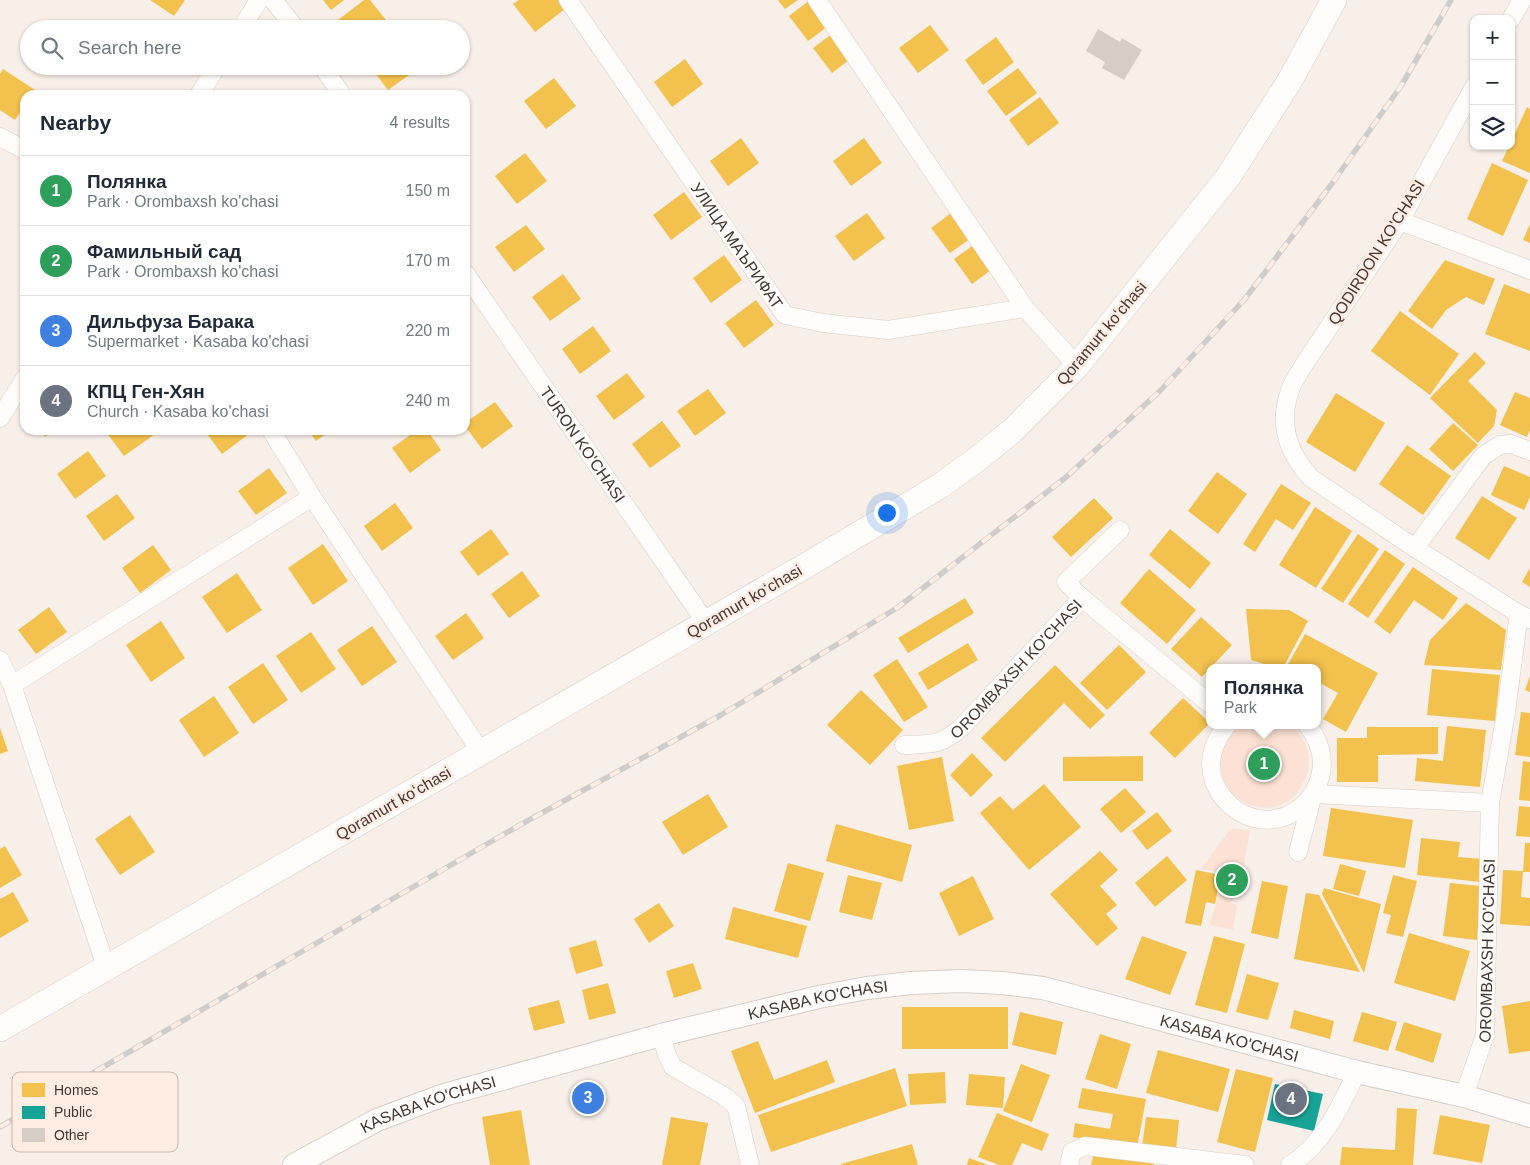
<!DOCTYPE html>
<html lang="en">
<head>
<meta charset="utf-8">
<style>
  :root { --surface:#fff; --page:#f6f6f7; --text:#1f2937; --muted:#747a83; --line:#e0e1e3; --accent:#ea580c }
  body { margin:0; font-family:Arial,sans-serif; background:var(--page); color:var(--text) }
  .controls { position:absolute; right:15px; top:15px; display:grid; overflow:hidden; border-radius:10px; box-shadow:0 1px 4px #0004 }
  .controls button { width:45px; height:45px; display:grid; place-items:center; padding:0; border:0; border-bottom:1px solid var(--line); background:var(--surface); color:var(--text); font:25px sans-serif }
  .you { position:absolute; left:886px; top:512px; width:18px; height:18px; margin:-12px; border:4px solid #fff; border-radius:50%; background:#1a73e8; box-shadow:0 0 0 8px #1a73e833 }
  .badge { display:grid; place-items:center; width:32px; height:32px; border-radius:50%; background:var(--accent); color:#fff; font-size:16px; font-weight:700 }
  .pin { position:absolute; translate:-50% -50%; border:2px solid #fff; box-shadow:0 1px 5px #0006 }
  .popup { position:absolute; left:1206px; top:664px; width:115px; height:65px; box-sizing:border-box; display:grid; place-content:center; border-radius:10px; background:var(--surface); filter:drop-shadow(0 1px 4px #0005); font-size:16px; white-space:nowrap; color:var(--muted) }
  .popup b { font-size:19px; color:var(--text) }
  .popup::after { content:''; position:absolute; left:50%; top:100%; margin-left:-10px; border:10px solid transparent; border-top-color:var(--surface) }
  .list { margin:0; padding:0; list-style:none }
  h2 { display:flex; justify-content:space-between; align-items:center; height:65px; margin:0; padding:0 20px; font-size:21px }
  h2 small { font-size:16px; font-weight:400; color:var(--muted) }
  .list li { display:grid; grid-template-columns:32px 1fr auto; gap:15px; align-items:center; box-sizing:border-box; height:70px; padding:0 20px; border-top:1px solid var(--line) }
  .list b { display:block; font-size:19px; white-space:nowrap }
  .list p { margin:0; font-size:16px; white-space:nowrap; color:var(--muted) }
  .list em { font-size:16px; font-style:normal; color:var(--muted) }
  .icon { flex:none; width:28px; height:28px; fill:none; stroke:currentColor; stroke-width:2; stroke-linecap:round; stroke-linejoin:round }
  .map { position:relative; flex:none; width:1530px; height:1165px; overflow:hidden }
  .search { position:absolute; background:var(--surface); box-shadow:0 1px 4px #0004; left:20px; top:20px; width:450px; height:55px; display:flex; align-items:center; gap:12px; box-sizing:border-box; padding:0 18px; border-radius:28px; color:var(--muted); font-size:19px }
  .panel { position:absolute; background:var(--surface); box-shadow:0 1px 4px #0004; left:20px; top:90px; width:450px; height:345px; border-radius:15px }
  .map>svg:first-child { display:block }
  .green { fill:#fce2d4 }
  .homes { fill:#f2c14e }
  .public { fill:#17a398 }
  .building { fill:#d7cdc7 }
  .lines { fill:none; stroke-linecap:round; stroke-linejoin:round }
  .minor-casing { stroke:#d7cdc8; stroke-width:19 }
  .tertiary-casing { stroke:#d7cdc8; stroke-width:24 }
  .secondary-casing { stroke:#d7cdc8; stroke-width:26 }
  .minor { stroke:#fefdfc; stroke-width:18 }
  .tertiary { stroke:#fefdfc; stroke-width:22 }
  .secondary { stroke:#fefdfc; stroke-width:25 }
  .rail-casing { stroke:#cfcdcb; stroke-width:5.5 }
  .rail { stroke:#ffede3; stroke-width:4; stroke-dasharray:11; stroke-linecap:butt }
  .labels { text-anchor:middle; stroke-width:5; stroke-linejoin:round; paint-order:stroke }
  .street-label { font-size:16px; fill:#443832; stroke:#ffede3 }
  .key { fill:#ffede3; stroke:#c7b7ae; stroke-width:1 }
  .key-label { font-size:14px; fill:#443832 }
</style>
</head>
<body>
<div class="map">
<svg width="1530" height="1165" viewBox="0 0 1530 1165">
  <rect width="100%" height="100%" fill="#f9efe9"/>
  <!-- green -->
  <path class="green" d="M 1238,725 L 1290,725 C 1302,733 1308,747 1309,761 C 1309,772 1305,781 1299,790 C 1264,839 1182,777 1238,725 Z
    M 1231,828 L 1250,830 L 1240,888 L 1234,887 L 1230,903 L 1237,905 L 1233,930 L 1210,925 L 1224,873 L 1201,869 Z"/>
  <!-- homes -->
  <path class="homes" d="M 150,0 L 185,0 L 174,16 Z
    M 323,0 L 344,0 L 331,10 Z
    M 364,0 L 370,0 L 390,25 L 385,29 L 345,29 L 338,20 Z
    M 519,0 L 558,0 L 565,9 L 535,32 L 513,4 Z
    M 778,0 L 798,0 L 785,9 Z
    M 810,0 L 839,18 L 808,41 L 789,16 Z
    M 844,25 L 862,50 L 832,73 L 813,48 Z
    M 930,25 L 949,50 L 918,73 L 899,48 Z
    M 996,37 L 1014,62 L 983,85 L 965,60 Z
    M 685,59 L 703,84 L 672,107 L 654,82 Z
    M 370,66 L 418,66 L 419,68 L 388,90 Z
    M 1018,68 L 1037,93 L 1006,116 L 987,91 Z
    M 3,69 L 35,90 L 32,95 L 25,95 L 25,105 L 15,120 L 0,110 L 0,74 Z
    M 554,78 L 576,106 L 546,129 L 524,101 Z
    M 1040,97 L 1059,123 L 1028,146 L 1009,120 Z
    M 1527,107 L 1530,109 L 1530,173 L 1502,161 L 1509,146 L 1511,146 L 1511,142 Z
    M 741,138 L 759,163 L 728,186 L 710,161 Z
    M 864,138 L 882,163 L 851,186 L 833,161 Z
    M 525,153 L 547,181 L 517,204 L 495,176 Z
    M 1492,163 L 1528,180 L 1503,236 L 1467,219 Z
    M 684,192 L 702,217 L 671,240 L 653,215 Z
    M 962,205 L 981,231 L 950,253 L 931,228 Z
    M 867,213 L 885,238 L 854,261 L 835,236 Z
    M 1530,224 L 1530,243 L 1523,240 Z
    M 526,225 L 545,249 L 514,272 L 495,247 Z
    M 985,237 L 1003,261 L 972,284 L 954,259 Z
    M 724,255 L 742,280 L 711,303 L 693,278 Z
    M 1445,260 L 1495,279 L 1484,305 L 1466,297 L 1446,310 L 1432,329 L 1408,311 Z
    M 563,274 L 581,299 L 550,321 L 532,297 Z
    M 1504,284 L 1530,294 L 1530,351 L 1485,334 Z
    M 756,300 L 774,325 L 744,348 L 725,323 Z
    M 1400,311 L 1459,354 L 1430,395 L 1371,351 Z
    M 593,326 L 611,351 L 580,374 L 562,349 Z
    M 1475,352 L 1486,363 L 1468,381 L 1497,410 L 1494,426 L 1478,443 L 1430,398 Z
    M 627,373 L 645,397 L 614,420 L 596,396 Z
    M 708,389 L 726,413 L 695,436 L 677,411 Z
    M 1515,392 L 1530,398 L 1530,430 L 1527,437 L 1500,425 Z
    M 1336,393 L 1385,423 L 1355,472 L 1306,442 Z
    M 495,402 L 513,426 L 482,449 L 465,426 L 465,423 Z
    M 662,421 L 681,446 L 650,468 L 632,444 Z
    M 1453,423 L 1478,445 L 1453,471 L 1429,449 Z
    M 40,430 L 54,430 L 45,437 Z
    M 109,430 L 153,430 L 155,434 L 124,456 L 106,432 Z
    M 204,430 L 252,430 L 253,431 L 222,454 Z
    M 308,430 L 331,430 L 316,441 Z
    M 417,430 L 427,430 L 441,450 L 410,473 L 392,448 Z
    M 1407,445 L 1451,476 L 1423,515 L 1379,484 Z
    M 88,451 L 106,476 L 75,499 L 57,474 Z
    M 1504,466 L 1530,477 L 1530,497 L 1524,510 L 1491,495 Z
    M 269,468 L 287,493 L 256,515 L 238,491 Z
    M 1217,472 L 1247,494 L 1218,534 L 1188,511 Z
    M 1281,484 L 1311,503 L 1293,530 L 1276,519 L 1255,552 L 1243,544 Z
    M 117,494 L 135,518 L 104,541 L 86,516 Z
    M 1482,496 L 1517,518 L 1489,560 L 1455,538 Z
    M 1094,498 L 1113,518 L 1071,557 L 1052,537 Z
    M 395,503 L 413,528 L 382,551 L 364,526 Z
    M 1315,507 L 1352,531 L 1316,588 L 1279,565 Z
    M 491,529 L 509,554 L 478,576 L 460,552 Z
    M 1170,529 L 1211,563 L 1190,589 L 1149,555 Z
    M 1358,534 L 1379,549 L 1343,603 L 1321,589 Z
    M 323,544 L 348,581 L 313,605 L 288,568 Z
    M 153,545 L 171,570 L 140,593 L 122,568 Z
    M 1385,550 L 1405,564 L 1368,618 L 1348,604 Z
    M 1413,567 L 1458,598 L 1443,620 L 1414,600 L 1390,634 L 1374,622 Z
    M 1530,568 L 1530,587 L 1522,582 Z
    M 1149,569 L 1196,610 L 1167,644 L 1120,603 Z
    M 522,571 L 540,596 L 509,618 L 491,594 Z
    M 237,573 L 262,610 L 227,633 L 202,597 Z
    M 965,598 L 974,613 L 908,653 L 898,638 Z
    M 1466,603 L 1506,630 L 1501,670 L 1424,665 L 1430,640 Z
    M 49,607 L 67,632 L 36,654 L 18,630 Z
    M 1246,609 L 1289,610 L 1308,621 L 1283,668 L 1278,668 L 1251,660 Z
    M 466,613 L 484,638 L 453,660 L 435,636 Z
    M 1201,617 L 1232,645 L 1202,677 L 1171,649 Z
    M 161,621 L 185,658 L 151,682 L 126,645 Z
    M 372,626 L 397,662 L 362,686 L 337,650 Z
    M 311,632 L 336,669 L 301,693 L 276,656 Z
    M 1305,634 L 1378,673 L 1346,732 L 1323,719 L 1338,693 L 1318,682 L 1318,668 L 1291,668 L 1287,666 Z
    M 968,643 L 978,660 L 928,690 L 918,673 Z
    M 1119,645 L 1146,672 L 1107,710 L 1080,683 Z
    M 897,659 L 928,707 L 904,722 L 873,675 Z
    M 263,663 L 288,700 L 253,724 L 228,687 Z
    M 1055,665 L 1105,715 L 1090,729 L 1064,703 L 1005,762 L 981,738 Z
    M 1432,669 L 1500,675 L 1495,721 L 1427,715 Z
    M 1530,676 L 1530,692 L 1525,690 Z
    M 861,690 L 903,730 L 870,765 L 827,725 Z
    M 214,696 L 239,733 L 204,757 L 179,720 Z
    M 1183,698 L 1210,723 L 1175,758 L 1149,733 Z
    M 1521,712 L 1530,713 L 1530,757 L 1515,755 Z
    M 1447,726 L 1486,730 L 1480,787 L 1415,781 L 1417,758 L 1443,761 Z
    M 1367,727 L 1438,727 L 1438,754 L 1378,755 L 1378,782 L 1337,782 L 1337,738 L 1367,738 Z
    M 0,728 L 8,751 L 0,754 Z
    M 972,753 L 993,775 L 971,797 L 950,775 Z
    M 1143,756 L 1143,781 L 1063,781 L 1063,757 Z
    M 942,757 L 954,821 L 909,830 L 897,766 Z
    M 1523,761 L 1530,762 L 1530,801 L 1519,800 Z
    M 1044,784 L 1081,827 L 1029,870 L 980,813 L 1000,796 L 1013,810 Z
    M 1125,788 L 1146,812 L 1121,833 L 1100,809 Z
    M 708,794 L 728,827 L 683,855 L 662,822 Z
    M 1519,806 L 1530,807 L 1530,837 L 1516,836 Z
    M 1331,808 L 1413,820 L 1405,868 L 1323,856 Z
    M 1157,812 L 1172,831 L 1147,850 L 1132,831 Z
    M 130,815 L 155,852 L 120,875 L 95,839 Z
    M 836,824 L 912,845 L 902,882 L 826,861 Z
    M 1421,838 L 1460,842 L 1458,857 L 1483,859 L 1480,882 L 1417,875 Z
    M 1525,843 L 1530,843 L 1530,872 L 1523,872 Z
    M 5,846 L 22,875 L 0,888 L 0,849 Z
    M 1100,851 L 1118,870 L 1100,886 L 1117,905 L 1106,914 L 1118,928 L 1097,946 L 1050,894 Z
    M 1167,856 L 1187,880 L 1155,907 L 1135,883 Z
    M 788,863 L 824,873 L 810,921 L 774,911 Z
    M 1340,864 L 1366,871 L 1359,896 L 1333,889 Z
    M 1196,870 L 1221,875 L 1215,904 L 1206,902 L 1201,926 L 1185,923 Z
    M 1503,870 L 1523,871 L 1521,897 L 1530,898 L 1530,926 L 1500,924 Z
    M 848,875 L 882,883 L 872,920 L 839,912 Z
    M 1393,875 L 1417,881 L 1403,937 L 1386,933 L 1391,915 L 1383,913 Z
    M 973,876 L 994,919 L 959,936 L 939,893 Z
    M 1262,881 L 1288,886 L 1278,939 L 1251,933 Z
    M 1450,883 L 1481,886 L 1477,940 L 1443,936 Z
    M 1324,888 L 1381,904 L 1364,973 L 1322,894 Z
    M 13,892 L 29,921 L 0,938 L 0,899 Z
    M 1306,893 L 1319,895 L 1360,972 L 1294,959 Z
    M 659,903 L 674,926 L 649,943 L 634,919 Z
    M 733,907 L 807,926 L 798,958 L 725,939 Z
    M 1409,933 L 1470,951 L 1455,1001 L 1394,983 Z
    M 1142,936 L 1187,952 L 1170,995 L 1125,979 Z
    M 1214,936 L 1245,944 L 1227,1013 L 1195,1005 Z
    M 596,940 L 603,966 L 576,974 L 569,948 Z
    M 693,963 L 702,989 L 674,998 L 666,971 Z
    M 1247,974 L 1279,983 L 1268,1020 L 1236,1012 Z
    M 608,983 L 616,1013 L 589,1020 L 582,990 Z
    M 559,1000 L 565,1023 L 534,1031 L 528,1008 Z
    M 1530,1001 L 1530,1051 L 1509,1054 L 1502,1006 Z
    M 902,1007 L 1008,1007 L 1008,1049 L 902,1049 Z
    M 1294,1010 L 1334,1021 L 1330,1039 L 1290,1028 Z
    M 1020,1012 L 1063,1022 L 1056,1055 L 1012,1045 Z
    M 1362,1012 L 1397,1022 L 1388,1051 L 1353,1041 Z
    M 1404,1022 L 1442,1034 L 1433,1063 L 1395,1050 Z
    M 1100,1034 L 1131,1044 L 1117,1089 L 1085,1079 Z
    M 758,1041 L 774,1080 L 827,1060 L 835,1082 L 755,1113 L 731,1051 Z
    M 1158,1050 L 1230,1069 L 1218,1112 L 1146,1093 Z
    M 1021,1064 L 1050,1075 L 1032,1122 L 1003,1111 Z
    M 895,1068 L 907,1106 L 771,1152 L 758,1115 Z
    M 1236,1069 L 1273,1078 L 1255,1152 L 1217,1142 Z
    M 945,1072 L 946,1103 L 910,1105 L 908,1074 Z
    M 969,1074 L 1005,1077 L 1003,1108 L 966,1105 Z
    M 1082,1088 L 1146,1099 L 1137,1148 L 1073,1137 L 1075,1123 L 1110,1129 L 1113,1114 L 1078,1108 Z
    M 1397,1108 L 1417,1109 L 1413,1165 L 1340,1165 L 1342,1147 L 1395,1150 Z
    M 521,1110 L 530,1165 L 490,1165 L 482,1117 Z
    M 997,1113 L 1049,1134 L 1042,1151 L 1022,1143 L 1012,1165 L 999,1165 L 978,1157 Z
    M 1440,1115 L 1490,1125 L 1482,1163 L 1433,1154 Z
    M 671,1117 L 708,1123 L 700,1165 L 662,1165 Z
    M 1146,1117 L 1179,1120 L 1176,1150 L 1142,1147 Z
    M 912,1144 L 918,1165 L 841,1165 L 841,1164 Z
    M 1094,1153 L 1155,1164 L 1154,1165 L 1091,1165 Z
    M 969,1158 L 988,1165 L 967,1165 Z"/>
  <!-- public -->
  <path class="public" d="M 1275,1084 L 1323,1094 L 1314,1131 L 1267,1120 Z"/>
  <!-- building -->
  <path class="building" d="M 1098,29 L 1120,42 L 1122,38 L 1142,50 L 1124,80 L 1102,68 L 1105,62 L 1086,51 Z"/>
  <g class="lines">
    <defs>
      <g id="minor">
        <path d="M 273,0 L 296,29"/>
        <path id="s1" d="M 568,0 L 785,315 L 823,323 L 888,330 L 1025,308"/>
        <path d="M 817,0 L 1025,308 L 1077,366"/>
        <path d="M 1511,19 L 1522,0"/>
        <path d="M 241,29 L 259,0"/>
        <path d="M 322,66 L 342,95"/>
        <path d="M 1474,87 L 1400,221 L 1303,366 C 1299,374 1292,382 1290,391 C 1278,424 1288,453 1311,478 L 1415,548 L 1519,614 L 1530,619"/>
        <path d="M 199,95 L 217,66"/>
        <path d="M 0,137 L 25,150"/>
        <path d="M 1400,221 L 1530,270"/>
        <path id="s2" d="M 465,273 L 700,614"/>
        <path d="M 0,418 L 25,378"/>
        <path d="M 271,430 L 312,497 L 475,743"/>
        <path d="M 1415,548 L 1483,456 L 1500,445 L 1511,444 L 1530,451"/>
        <path d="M 1082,598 L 1066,582 L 1120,530"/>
        <path d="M 0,660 L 12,685 L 103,958"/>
        <path d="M 12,685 L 312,497"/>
        <path d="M 1227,725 C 1213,742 1207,761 1214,782 C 1219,794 1227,804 1238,811 C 1291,844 1350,776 1307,725"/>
        <path id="s3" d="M 904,745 C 931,744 940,746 962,727 L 1082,598 L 1210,704"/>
        <path d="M 1298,852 L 1313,794 L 1490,803"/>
        <path d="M 661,1035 L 667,1055 L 673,1067 L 724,1096 L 736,1106 L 750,1165"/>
        <path id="s4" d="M 1464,1096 L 1485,1035 L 1490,803 L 1505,719 L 1519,614"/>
        <path d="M 1069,1165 L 1072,1152 L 1085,1146 L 1245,1165"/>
        <path d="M 1290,1165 C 1324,1144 1340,1106 1357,1072"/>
      </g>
      <g id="tertiary">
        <path id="s5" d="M 294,1165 L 377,1120 L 444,1095 L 661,1035 L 819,997 L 867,988 L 911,983 L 961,981 L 1002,983 L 1043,988 L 1357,1072 L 1464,1096 L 1530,1116"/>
      </g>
      <path id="secondary" d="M 0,1029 L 805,566 L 940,486 L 976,460 L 1012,431 L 1077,366 L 1228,177 L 1289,82 L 1334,0"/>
    </defs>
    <!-- minor casing -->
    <use href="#minor" class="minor-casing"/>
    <!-- tertiary casing -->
    <use href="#tertiary" class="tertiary-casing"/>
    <!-- secondary casing -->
    <use href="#secondary" class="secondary-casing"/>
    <!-- minor -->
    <use href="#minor" class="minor"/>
    <!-- tertiary -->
    <use href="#tertiary" class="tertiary"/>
    <!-- secondary -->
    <use href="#secondary" class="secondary"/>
    <defs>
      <path id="rail" d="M 0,1127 L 518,826 L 721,715 L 897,608 L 1065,478 L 1159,392 L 1244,300 L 1331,185 L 1401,86 L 1451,0"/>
    </defs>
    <!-- rail casing -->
    <use href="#rail" class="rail-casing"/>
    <!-- rail -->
    <use href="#rail" class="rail"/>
  </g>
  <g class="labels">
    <!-- street labels -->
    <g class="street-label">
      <text dy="6" stroke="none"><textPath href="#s1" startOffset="298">УЛИЦА МАЪРИФАТ</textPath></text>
      <text transform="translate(1376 252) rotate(-58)" y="6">QODIRDON KO'CHASI</text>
      <text transform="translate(1101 333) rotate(-50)" y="6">Qoramurt koʻchasi</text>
      <text dy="6" stroke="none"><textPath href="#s2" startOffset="208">TURON KO'CHASI</textPath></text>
      <text transform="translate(744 601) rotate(-30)" y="6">Qoramurt koʻchasi</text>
      <text dy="6" stroke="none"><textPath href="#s3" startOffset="142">OROMBAXSH KO'CHASI</textPath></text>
      <text transform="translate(393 803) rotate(-30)" y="6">Qoramurt koʻchasi</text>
      <text dy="6" stroke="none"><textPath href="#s4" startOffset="149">OROMBAXSH KO'CHASI</textPath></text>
      <text dy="6" stroke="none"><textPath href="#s5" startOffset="552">KASABA KO'CHASI</textPath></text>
      <text dy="6" stroke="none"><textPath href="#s5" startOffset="972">KASABA KO'CHASI</textPath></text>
      <text dy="6" stroke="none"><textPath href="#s5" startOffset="148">KASABA KO'CHASI</textPath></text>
    </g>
  </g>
  <!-- legend -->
  <rect x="12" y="1072" width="166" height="80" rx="8" class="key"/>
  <rect x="22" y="1083" width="23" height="14" fill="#f2c14e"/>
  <rect x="22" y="1106" width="23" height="13" fill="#17a398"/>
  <rect x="22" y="1128" width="23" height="14" fill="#d7cdc7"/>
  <g class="key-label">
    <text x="54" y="1095">Homes</text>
    <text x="54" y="1117">Public</text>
    <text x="54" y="1140">Other</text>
  </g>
</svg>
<div class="controls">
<button>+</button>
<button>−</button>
<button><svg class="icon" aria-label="layers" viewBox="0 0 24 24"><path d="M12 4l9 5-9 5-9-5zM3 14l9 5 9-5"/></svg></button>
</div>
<div class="you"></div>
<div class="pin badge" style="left:1264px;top:764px;background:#2e9e5b">1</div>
<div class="popup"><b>Полянка</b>Park</div>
<div class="pin badge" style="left:1232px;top:880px;background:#2e9e5b">2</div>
<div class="pin badge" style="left:588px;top:1098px;background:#3f7fe0">3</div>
<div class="pin badge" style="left:1291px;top:1099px;background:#6b7280">4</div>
<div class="search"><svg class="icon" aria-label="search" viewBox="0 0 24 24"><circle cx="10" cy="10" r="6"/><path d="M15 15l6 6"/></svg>Search here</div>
<section class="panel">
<h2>Nearby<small>4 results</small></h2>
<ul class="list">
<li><span class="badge" style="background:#2e9e5b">1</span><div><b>Полянка</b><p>Park · Orombaxsh ko'chasi</p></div><em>150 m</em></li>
<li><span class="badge" style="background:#2e9e5b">2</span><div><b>Фамильный сад</b><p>Park · Orombaxsh ko'chasi</p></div><em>170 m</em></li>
<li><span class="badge" style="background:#3f7fe0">3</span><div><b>Дильфуза Барака</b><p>Supermarket · Kasaba ko'chasi</p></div><em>220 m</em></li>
<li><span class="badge" style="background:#6b7280">4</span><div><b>КПЦ Ген-Хян</b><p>Church · Kasaba ko'chasi</p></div><em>240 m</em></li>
</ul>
</section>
</div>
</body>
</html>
